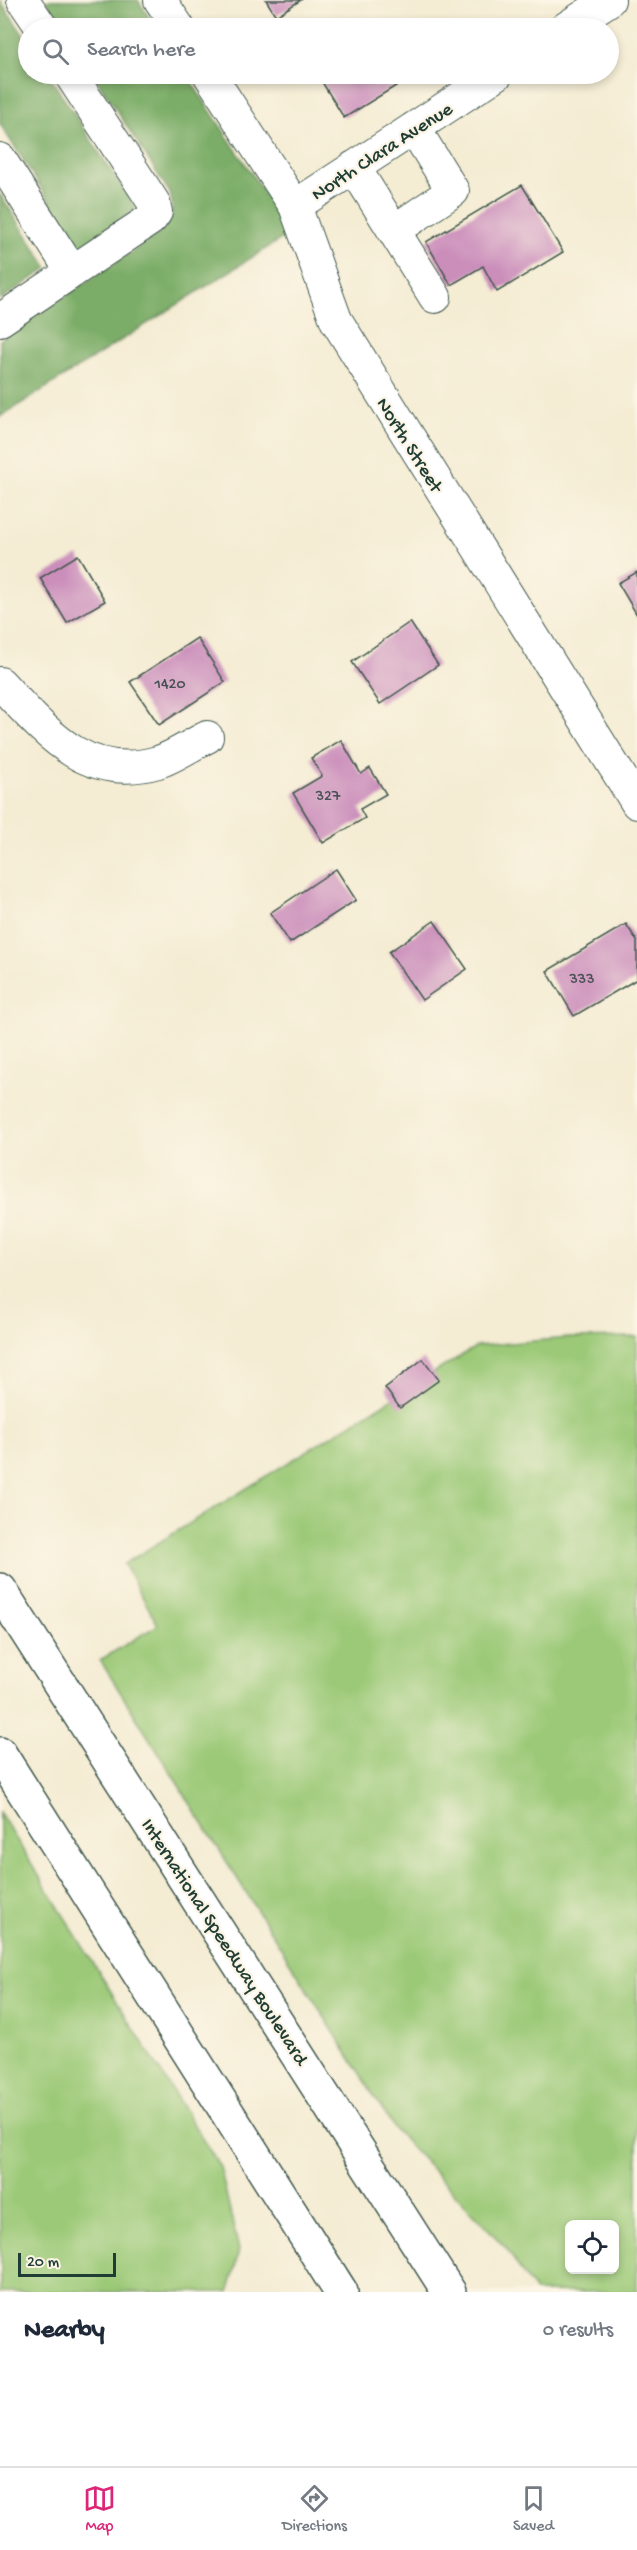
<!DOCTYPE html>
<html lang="en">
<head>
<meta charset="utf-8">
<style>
  :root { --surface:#fff; --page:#f2f2f3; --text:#1f2937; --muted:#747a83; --line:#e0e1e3; --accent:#db2777 }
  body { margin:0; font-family:"Gochi Hand",sans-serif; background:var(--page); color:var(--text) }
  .controls { position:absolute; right:18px; bottom:18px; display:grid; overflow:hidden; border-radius:9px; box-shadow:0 3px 9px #0003 }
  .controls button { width:54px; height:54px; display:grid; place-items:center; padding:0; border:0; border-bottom:2px solid var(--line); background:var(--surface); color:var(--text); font:30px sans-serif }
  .scale { position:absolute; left:18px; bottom:15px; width:98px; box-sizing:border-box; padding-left:6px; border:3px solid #1f3d34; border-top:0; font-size:16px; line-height:21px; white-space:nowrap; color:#1f3d34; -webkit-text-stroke:4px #fcf5e5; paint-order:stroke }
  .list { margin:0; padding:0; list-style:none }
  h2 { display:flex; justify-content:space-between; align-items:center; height:78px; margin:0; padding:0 24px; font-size:26px }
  h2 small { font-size:20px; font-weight:400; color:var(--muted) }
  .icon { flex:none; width:33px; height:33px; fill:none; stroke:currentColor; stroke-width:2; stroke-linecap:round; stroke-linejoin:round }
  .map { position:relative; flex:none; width:637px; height:2292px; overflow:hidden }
  .search { position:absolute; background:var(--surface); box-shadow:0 3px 9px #0003; left:18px; right:18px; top:18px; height:66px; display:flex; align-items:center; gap:15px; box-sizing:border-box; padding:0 21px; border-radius:33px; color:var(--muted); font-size:22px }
  .sheet { height:174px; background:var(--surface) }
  nav { display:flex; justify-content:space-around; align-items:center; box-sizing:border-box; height:84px; border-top:2px solid var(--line); background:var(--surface); font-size:16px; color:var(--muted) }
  nav a { display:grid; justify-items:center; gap:3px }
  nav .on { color:var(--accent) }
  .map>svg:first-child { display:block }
  .green { fill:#9bc977; stroke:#5d8356; stroke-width:1.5; fill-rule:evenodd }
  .forest { fill:#7cad68; stroke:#4e754e; stroke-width:1.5 }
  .building { fill:#cb8ebb }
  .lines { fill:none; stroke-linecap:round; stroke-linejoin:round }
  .minor-casing { stroke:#3f574c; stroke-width:34 }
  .major-casing { stroke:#3f574c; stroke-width:36 }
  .minor { stroke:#fff; stroke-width:32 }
  .major { stroke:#fff; stroke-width:33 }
  .labels { text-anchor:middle; stroke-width:4.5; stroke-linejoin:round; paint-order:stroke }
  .number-label { font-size:16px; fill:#4a5156 }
  .street-label { font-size:20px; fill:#1f3d34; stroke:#fcf5e5 }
</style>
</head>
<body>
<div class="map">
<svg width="637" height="2292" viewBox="0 0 637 2292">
  <rect width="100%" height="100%" fill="#fcf5e5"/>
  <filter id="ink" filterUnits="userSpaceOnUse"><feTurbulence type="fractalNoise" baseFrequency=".0167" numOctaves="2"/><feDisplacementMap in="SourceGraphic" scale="12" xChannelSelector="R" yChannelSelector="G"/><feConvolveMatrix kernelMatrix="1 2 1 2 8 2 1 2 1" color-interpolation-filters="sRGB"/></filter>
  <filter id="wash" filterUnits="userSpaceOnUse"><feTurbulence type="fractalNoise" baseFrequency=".008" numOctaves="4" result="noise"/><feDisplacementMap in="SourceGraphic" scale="24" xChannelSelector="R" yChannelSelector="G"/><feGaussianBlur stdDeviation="1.35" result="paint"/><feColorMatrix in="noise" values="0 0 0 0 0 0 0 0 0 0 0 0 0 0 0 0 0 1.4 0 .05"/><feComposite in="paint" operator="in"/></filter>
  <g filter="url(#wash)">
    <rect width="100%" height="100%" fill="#f4ecd3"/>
    <!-- green -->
    <path class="green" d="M 637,1337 L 637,2292 L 535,2292 L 506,2248 L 396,2131 L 100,1660 L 158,1625 L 124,1564 L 477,1346 L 568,1338 ZM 570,2224 L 614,2224 L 614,2270 L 570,2270 Z
      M 0,1813 L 220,2167 L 239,2250 L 229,2292 L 0,2292 Z"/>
    <!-- forest -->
    <path class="forest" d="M 0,0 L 28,42 L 28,74 L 48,74 L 136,209 L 79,247 L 0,124 Z
      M 46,0 L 138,0 L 156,28 L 64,28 Z
      M 93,74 L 186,74 L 279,215 L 286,236 L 0,417 L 0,340 L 160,233 C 173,220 174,209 170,193 Z
      M 0,194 L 48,268 L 0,300 Z"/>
    <g id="blocks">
      <!-- building -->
      <path class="building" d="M 266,0 L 301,0 L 276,16 Z
        M 336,74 L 410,74 L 412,76 L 344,118 L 322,82 Z
        M 522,185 L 563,252 L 497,292 L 483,266 L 451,285 L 426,242 Z
        M 78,555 L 105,601 L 67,623 L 40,578 Z
        M 637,572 L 637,615 L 618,583 Z
        M 410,622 L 438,665 L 380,704 L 352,662 Z
        M 197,638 L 225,682 L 159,725 L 130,682 Z
        M 341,740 L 361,774 L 370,768 L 386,794 L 360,809 L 365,818 L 323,843 L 293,793 L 322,776 L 311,758 Z
        M 336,869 L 356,900 L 290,943 L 270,913 Z
        M 434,921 L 467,969 L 422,1000 L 389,952 Z
        M 626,924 L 637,941 L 637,979 L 574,1016 L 547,971 Z
        M 423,1359 L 439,1380 L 400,1408 L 385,1388 Z"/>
    </g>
  </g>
  <g filter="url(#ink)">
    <use href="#blocks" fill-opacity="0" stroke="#3f574c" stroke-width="1.5"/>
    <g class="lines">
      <defs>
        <path id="minor" d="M 23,0 L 42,28
          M 160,0 L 179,28
          M 566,28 L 609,0
          M 209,74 L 295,206 L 336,320 L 637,803
          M 0,159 L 72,272
          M 354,167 L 435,297
          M 295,206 L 497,74
          M 395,230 L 453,191 L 414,128
          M 0,320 L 151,219 L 156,212 L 154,203 L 70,74
          M 0,683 C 45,731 85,783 158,762 C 174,757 191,745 207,737"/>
        <path id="major" d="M 0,1590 L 449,2292
          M 0,1754 L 341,2292"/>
      </defs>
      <!-- minor casing -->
      <use href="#minor" class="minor-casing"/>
      <!-- major casing -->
      <use href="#major" class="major-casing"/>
      <!-- minor -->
      <use href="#minor" class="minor"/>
      <!-- major -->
      <use href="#major" class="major"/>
    </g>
  </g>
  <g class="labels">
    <!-- number labels -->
    <g class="number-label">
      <text x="170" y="688">1420</text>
      <text x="328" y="800">327</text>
      <text x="582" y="983">333</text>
    </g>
    <!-- street labels -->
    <g class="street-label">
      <text transform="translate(381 150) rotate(-33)" y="7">North Clara Avenue</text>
      <text transform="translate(411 444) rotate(58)" y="7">North Street</text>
      <text transform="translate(226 1941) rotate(57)" y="7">International Speedway Boulevard</text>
    </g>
  </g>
</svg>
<div class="controls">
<button><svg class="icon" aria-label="locate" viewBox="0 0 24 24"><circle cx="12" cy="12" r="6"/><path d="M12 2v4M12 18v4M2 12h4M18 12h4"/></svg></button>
</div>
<div class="scale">20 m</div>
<div class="search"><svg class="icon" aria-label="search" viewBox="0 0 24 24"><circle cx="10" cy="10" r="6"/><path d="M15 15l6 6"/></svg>Search here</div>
</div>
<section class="sheet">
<h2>Nearby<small>0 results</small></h2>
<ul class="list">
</ul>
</section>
<nav>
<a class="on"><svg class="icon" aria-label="map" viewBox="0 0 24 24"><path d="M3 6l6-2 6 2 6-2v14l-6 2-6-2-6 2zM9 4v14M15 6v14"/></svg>Map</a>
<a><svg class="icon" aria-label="directions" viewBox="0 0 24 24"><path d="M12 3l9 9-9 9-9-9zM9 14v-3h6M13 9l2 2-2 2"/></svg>Directions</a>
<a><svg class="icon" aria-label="saved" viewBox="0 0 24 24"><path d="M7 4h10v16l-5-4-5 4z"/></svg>Saved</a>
</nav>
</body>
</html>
